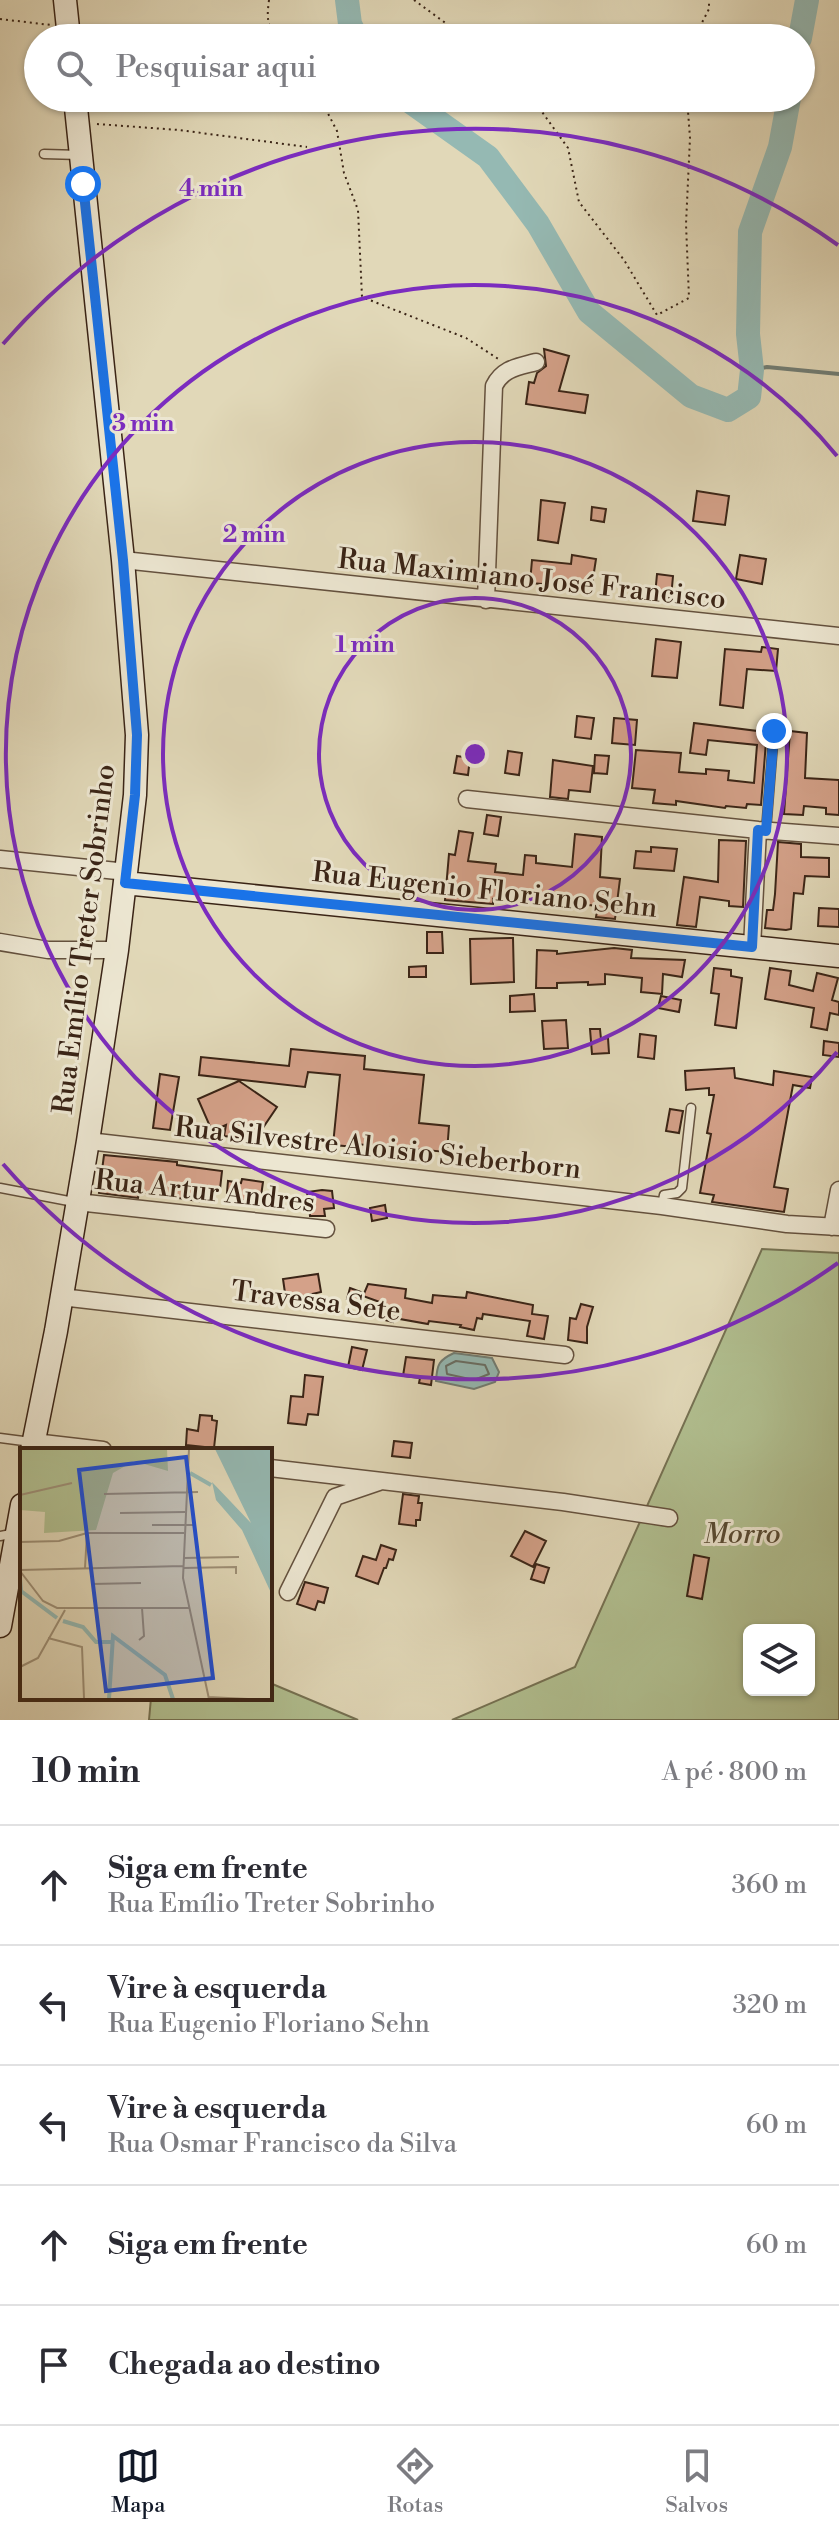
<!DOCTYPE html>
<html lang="pt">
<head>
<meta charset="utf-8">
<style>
  :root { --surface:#fff; --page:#f2f2f3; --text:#2b2b33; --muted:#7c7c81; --line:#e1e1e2; --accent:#111827 }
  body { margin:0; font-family:"Libre Bodoni",serif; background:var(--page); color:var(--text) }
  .controls { position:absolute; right:24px; bottom:24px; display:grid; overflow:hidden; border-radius:12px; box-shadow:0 2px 6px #0004 }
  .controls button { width:72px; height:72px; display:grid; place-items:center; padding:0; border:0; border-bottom:2px solid var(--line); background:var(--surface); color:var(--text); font:40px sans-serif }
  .stop { position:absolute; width:24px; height:24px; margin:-18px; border:6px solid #1a73e8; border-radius:50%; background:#fff }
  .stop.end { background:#1a73e8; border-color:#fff; box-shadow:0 2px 8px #0008 }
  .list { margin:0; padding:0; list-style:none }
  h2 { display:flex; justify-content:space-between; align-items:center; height:104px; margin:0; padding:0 32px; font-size:34px }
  h2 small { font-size:26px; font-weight:400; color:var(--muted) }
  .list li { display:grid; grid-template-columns:52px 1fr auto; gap:24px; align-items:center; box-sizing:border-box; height:120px; padding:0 32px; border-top:2px solid var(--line) }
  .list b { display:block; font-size:30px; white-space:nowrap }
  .list p { margin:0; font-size:26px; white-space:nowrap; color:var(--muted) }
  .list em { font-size:26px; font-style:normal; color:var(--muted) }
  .icon { flex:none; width:44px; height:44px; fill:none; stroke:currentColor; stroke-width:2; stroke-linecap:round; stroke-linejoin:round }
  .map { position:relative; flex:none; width:839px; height:1720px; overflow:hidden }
  .search { position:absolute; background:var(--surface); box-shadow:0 2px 6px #0004; left:24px; right:24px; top:24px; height:88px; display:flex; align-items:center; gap:20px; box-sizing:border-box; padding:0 28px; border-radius:44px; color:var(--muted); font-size:30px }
  .sheet { height:704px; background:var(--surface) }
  nav { display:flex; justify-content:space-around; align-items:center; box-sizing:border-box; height:112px; border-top:2px solid var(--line); background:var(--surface); font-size:22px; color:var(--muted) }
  nav a { display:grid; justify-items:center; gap:4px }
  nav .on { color:var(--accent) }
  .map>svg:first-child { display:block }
  .green { fill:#b1bf90; stroke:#767253; stroke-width:2; fill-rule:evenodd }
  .water { fill:#95b9b3; stroke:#717d74; stroke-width:2 }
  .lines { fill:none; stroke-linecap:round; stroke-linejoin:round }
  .shore { stroke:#686e64; stroke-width:2 }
  .stream { stroke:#717d74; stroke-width:4 }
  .river { stroke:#95b9b3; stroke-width:24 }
  .building { fill:#d4a189; stroke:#3a2416; stroke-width:2 }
  .lane-casing { stroke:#64513e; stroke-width:11 }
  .street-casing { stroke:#64513e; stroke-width:19 }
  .secondary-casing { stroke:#3a2416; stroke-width:25 }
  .path { stroke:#3a2416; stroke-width:2; stroke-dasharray:2 4; stroke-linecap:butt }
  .lane { stroke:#ece6d1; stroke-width:8 }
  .street { stroke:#ece6d1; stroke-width:16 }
  .secondary { stroke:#ece6d1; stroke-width:22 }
  .route { stroke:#1a73e8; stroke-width:10 }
  .ring { fill:none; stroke:#7b2cbf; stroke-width:4 }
  .labels { text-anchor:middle; stroke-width:6; stroke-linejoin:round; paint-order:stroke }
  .street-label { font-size:28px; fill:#3a2416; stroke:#ece6d1 }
  .park-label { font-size:28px; font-style:italic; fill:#584b34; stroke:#ece6d1 }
  .inset-river { fill:none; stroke:#95b9b3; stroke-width:4 }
  .inset-road { fill:none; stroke:#9e9077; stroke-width:2 }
  .view { fill:#1d4ed8; fill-opacity:0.15; stroke:#1d4ed8; stroke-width:4 }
  .inset-edge { fill:none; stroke:#3a2416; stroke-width:4 }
  .centre { fill:#7b2cbf; stroke:#ece6d1; stroke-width:4 }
  .ring-label { font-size:24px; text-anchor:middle; font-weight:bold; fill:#7b2cbf; stroke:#ece6d1; stroke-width:6; stroke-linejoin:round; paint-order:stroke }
</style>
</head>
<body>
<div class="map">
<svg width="839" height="1720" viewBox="0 0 839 1720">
  <rect width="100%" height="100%" fill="#e1d8b8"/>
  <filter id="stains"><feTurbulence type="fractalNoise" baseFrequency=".0025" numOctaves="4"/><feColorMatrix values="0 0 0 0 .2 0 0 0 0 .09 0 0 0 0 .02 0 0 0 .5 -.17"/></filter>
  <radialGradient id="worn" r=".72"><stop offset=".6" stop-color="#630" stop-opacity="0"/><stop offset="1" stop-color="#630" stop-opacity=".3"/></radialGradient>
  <!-- green -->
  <path class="green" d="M 762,1249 L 839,1253 L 839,1720 L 452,1720 L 575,1667 ZM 749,1630 L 809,1630 L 809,1690 L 749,1690 Z
    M 270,1683 L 358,1720 L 149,1720 L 151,1698 L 270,1698 Z"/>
  <!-- water -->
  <path class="water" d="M 454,1353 L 492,1358 L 499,1372 L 495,1382 L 474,1389 L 436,1381 C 437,1364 439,1360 454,1353 Z"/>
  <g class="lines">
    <!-- shore -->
    <path class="shore" d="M 456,1361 L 485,1365 L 489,1374 L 474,1380 L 447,1374 L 446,1366 Z"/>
    <!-- stream -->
    <path class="stream" d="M 752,370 L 767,367 L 839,374"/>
    <!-- river -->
    <path class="river" d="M 347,0 L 350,24 L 357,38
      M 800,38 L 807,0
      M 405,98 L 488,157 L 538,224 L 589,312 L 691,396 L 728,410 L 749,397 L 752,370 L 748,334 L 750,232 L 780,147 L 789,98"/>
  </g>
  <!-- building -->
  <path class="building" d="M 544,349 L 569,356 L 559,391 L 588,395 L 585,413 L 526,404 L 529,382 L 534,383 L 537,373 L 546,366 Z
    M 697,491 L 729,496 L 725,525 L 693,521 Z
    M 541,500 L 565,503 L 558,543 L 538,540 Z
    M 592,507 L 606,509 L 604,522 L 591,520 Z
    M 572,555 L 596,559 L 592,585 L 556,580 L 555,585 L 530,583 L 532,560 L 571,564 Z
    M 740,555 L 766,559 L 762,584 L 736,579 Z
    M 657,574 L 673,576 L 671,598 L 655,596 Z
    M 656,639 L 681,642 L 677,678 L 652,676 Z
    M 762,647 L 778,649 L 776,671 L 747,669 L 743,708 L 720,705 L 725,649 L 761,652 Z
    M 577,716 L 594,718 L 591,739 L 575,737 Z
    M 614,718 L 637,720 L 635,745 L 612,743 Z
    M 694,723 L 758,731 L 758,729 L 767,729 L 761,805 L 747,804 L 746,808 L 726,806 L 725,808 L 676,801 L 676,805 L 653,803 L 655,790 L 632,788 L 636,750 L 681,753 L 679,772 L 706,774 L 706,769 L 729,771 L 728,780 L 754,783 L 757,745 L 708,740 L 706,755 L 690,753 Z
    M 790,731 L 807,733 L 805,778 L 839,780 L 839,815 L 826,814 L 826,808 L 804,806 L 803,815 L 784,814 Z
    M 508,751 L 522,753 L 519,775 L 505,773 Z
    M 595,755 L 609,756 L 607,774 L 594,773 Z
    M 457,756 L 470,758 L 468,775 L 454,773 Z
    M 553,760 L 593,766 L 590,792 L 569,790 L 568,799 L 550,797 Z
    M 487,815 L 501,817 L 498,836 L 484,834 Z
    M 459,831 L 473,833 L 468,861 L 496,864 L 495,872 L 523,875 L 525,855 L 536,856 L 536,863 L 572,867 L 575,834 L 602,837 L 600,877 L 620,879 L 615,919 L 596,917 L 598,906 L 559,902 L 559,907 L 493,899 L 493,904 L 445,900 L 449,854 L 455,855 Z
    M 719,840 L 746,841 L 743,907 L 729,906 L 729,901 L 700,897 L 696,927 L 677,925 L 684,877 L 718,882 Z
    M 778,842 L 801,844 L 801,857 L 829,858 L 829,877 L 805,876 L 803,894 L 794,893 L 791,929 L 786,930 L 765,928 L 767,910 L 773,910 L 775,894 Z
    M 651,847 L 677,849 L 674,871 L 634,868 L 636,851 L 651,852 Z
    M 819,908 L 839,909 L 839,927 L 818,926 Z
    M 427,932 L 442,932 L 443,953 L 427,953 Z
    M 513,938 L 514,982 L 471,984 L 470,939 Z
    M 614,948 L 632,950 L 631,958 L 685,960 L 682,977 L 663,974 L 662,994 L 641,992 L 642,978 L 605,974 L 605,984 L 588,985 L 588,982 L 557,983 L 557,988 L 536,988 L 537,950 L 557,951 L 557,954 Z
    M 426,966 L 426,977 L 409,977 L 409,967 Z
    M 714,968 L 731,970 L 731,976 L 742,978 L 736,1028 L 715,1025 L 719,994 L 711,993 Z
    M 770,968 L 791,971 L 789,985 L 813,991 L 817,973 L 838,978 L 832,1000 L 839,1002 L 839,1015 L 830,1013 L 827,1030 L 811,1027 L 814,1008 L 765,999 Z
    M 534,994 L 535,1011 L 510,1012 L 510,996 Z
    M 661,996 L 681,1000 L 679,1012 L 658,1008 Z
    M 566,1020 L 568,1048 L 544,1049 L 542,1021 Z
    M 590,1029 L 600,1029 L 601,1039 L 608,1038 L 609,1053 L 592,1054 Z
    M 640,1034 L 656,1036 L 654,1059 L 638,1057 Z
    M 824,1041 L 839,1043 L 839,1057 L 823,1055 Z
    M 291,1049 L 365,1056 L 364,1069 L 424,1075 L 419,1123 L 449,1126 L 447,1152 L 356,1144 L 356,1147 L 333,1145 L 340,1075 L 308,1072 L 305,1087 L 199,1075 L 201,1057 L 289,1066 Z
    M 734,1068 L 735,1078 L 773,1085 L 774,1071 L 812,1077 L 810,1088 L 793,1085 L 774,1187 L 788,1189 L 784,1212 L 712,1202 L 714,1195 L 700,1193 L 711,1134 L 707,1133 L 714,1095 L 709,1095 L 709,1088 L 686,1090 L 685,1071 Z
    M 160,1074 L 179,1077 L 170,1130 L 153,1128 Z
    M 239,1081 L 277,1107 L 258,1135 L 243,1125 L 242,1138 L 224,1136 L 226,1125 L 212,1131 L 198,1099 Z
    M 670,1109 L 683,1111 L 679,1133 L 666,1131 Z
    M 104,1155 L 177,1162 L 177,1165 L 222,1171 L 220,1189 L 205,1187 L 204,1192 L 201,1192 L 199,1201 L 139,1192 L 138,1198 L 99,1193 Z
    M 242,1179 L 263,1182 L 260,1203 L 239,1200 L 240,1195 L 227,1193 L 228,1181 L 241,1183 Z
    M 322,1190 L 332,1191 L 334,1208 L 324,1209 L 325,1216 L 310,1216 L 307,1192 Z
    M 385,1205 L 387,1218 L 372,1221 L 370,1208 Z
    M 318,1274 L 321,1292 L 286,1300 L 283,1279 Z
    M 368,1284 L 406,1289 L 405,1298 L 432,1303 L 433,1295 L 466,1298 L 467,1292 L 533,1305 L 532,1314 L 548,1316 L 544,1339 L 527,1336 L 530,1321 L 483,1314 L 482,1319 L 477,1318 L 474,1330 L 460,1327 L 461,1325 L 429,1321 L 428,1324 L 394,1318 L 393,1322 L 381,1319 L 385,1304 L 363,1296 Z
    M 350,1288 L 361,1292 L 357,1303 L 347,1299 Z
    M 581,1304 L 593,1307 L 587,1327 L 587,1343 L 568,1340 L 570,1318 L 576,1319 Z
    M 352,1347 L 367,1350 L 362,1370 L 348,1367 Z
    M 406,1357 L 434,1360 L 431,1385 L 419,1383 L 420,1378 L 403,1376 Z
    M 305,1375 L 323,1377 L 318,1415 L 308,1414 L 306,1425 L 288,1423 L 291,1396 L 303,1397 Z
    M 200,1415 L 212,1416 L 212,1420 L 217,1421 L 214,1448 L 186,1445 L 187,1429 L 198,1431 Z
    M 394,1441 L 412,1443 L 410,1458 L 392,1456 Z
    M 403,1494 L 419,1496 L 418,1503 L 422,1503 L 420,1520 L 416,1520 L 416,1526 L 399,1524 Z
    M 525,1531 L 546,1541 L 533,1567 L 511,1556 Z
    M 381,1545 L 396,1550 L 393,1560 L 389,1559 L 386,1568 L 384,1568 L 378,1584 L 356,1576 L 363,1556 L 376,1560 Z
    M 694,1555 L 709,1558 L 702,1599 L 687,1596 Z
    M 536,1564 L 549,1568 L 544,1583 L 531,1579 Z
    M 305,1582 L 328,1588 L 324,1603 L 318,1601 L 315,1610 L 297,1604 Z"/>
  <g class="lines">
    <defs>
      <path id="lane" d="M 44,154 L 80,155
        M 766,831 L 774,731
        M 0,1188 L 74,1202
        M 662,1206 L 664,1195 L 677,1193 L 682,1188 L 691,1108
        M 0,1438 L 31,1442
        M 0,1536 L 16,1533"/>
      <path id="street" d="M 123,560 L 839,636
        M 486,600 L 494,386 C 503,368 518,367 536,362
        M 467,799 L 758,830 L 839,836
        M 0,859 L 127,872
        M 0,942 L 48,950 L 117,950
        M 752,947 L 758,830
        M 88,1141 L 662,1206 L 787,1224 L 839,1227
        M 77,1202 L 326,1229
        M 832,1227 L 839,1190
        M 61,1297 L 565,1355
        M 34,1442 L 103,1450
        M 270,1468 L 563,1502 L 669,1518
        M 288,1592 L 335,1497 L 379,1482"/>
      <path id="secondary" d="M 65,0 L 69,38
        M 125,883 L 839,956
        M 32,1450 L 56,1331 L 88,1141 L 117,950 L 135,795 L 137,735 L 123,560 L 75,98
        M 0,1626 L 22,1505"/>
    </defs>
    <!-- lane casing -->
    <use href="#lane" class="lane-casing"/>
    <!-- street casing -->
    <use href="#street" class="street-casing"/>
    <!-- secondary casing -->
    <use href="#secondary" class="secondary-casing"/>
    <!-- path -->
    <path class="path" d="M 269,0 C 267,16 266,26 278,38
      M 414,0 L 466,38
      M 0,19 L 51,25
      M 694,38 L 709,9 L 709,0
      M 320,98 L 337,131 L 344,173 L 358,210 L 362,297 L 466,338 L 500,360
      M 532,98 L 568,148 L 579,202 L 624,260 L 657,315 L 689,298 L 686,224 L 690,138 L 687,98
      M 97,124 L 179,130 L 307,147"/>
    <!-- lane -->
    <use href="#lane" class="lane"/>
    <!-- street -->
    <use href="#street" class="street"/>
    <!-- secondary -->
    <use href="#secondary" class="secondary"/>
  </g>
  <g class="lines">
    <!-- route -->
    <path class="route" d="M 83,184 L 123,560 L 137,735 L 135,795 L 125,883 L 752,947 L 758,830 L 766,831 L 774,731"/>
  </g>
  <!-- distance rings -->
  <g class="ring">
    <circle cx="475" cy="754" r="156"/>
    <circle cx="475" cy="754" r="312"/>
    <path d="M837 1052A469 469 0 1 1 837 456"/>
    <path d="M838 1263A625 625 0 0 1 3 1164M3 344A625 625 0 0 1 838 245"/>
  </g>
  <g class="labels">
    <!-- street labels -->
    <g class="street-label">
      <text transform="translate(532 578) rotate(6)" y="10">Rua Maximiano José Francisco</text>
      <text transform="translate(485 889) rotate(6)" y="10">Rua Eugenio Floriano Sehn</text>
      <text transform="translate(83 939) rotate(-83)" y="10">Rua Emílio Treter Sobrinho</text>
      <text transform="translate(378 1147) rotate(6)" y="10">Rua Silvestre Aloisio Sieberborn</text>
      <text transform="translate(205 1190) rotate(6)" y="10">Rua Artur Andres</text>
      <text transform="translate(316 1300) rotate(7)" y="10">Travessa Sete</text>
    </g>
    <!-- park labels -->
    <g class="park-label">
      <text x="742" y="1543">Morro</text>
    </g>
  </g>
  <!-- overview -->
  <g transform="translate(20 1448)">
    <rect width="252" height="252" fill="#e1d8b8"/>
    <path d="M 0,1 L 147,1 L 148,23 L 114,13 L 93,25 L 76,82 L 24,85 L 25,64 L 0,62 Z" fill="#b1bf90"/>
    <path d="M 195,1 L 251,1 L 252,147 L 222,82 L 196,52 L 192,34 L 231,75 Z" fill="#95b9b3"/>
    <path class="inset-river" d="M 170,25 L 191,37M 0,131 L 1,143 L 37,170M 43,173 L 63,179 L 76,194 L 91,194M 89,251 L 93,188 L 145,227 L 153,251"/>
    <path class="inset-road" d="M 169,1 L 163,130 L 189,251M 84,46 L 178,44M 0,47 L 52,35M 100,65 L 165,64M 132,77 L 176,77M 0,94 L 39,93 L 67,85 L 164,85M 163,110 L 219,109M 65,120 L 67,85M 163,120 L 216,119 L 216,126M 0,122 L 163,118M 0,123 L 23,153 L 37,160 L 169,160M 72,136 L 121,135M 28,190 L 62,199 L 64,250M 119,192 L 124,188 L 122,160M 0,219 L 18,210 L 45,162M 188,249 L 228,251"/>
    <path class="view" d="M 166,9 L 193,230 L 86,243 L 59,22 Z"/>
    <rect width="252" height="252" class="inset-edge"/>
  </g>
  <circle cx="475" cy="754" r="12" class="centre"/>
  <g class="ring-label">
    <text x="211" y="196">4 min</text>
    <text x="143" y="431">3 min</text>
    <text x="254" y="542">2 min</text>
    <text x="365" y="652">1 min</text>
  </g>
  <rect width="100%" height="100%" filter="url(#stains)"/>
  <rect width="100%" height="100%" fill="url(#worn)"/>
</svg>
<div class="controls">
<button><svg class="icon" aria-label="layers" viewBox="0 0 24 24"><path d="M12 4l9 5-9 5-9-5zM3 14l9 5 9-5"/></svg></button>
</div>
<div class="stop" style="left:83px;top:184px"></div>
<div class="stop end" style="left:774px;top:731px"></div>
<div class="search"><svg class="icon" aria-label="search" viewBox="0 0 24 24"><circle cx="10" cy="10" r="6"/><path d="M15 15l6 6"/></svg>Pesquisar aqui</div>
</div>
<section class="sheet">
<h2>10 min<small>A pé · 800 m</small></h2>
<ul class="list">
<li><svg class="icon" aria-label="ahead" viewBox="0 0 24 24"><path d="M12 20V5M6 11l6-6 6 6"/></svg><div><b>Siga em frente</b><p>Rua Emílio Treter Sobrinho</p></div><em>360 m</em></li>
<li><svg class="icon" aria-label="left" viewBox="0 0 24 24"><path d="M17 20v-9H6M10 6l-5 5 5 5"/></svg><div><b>Vire à esquerda</b><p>Rua Eugenio Floriano Sehn</p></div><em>320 m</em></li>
<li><svg class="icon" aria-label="left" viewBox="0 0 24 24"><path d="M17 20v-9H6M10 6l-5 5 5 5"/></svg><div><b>Vire à esquerda</b><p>Rua Osmar Francisco da Silva</p></div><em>60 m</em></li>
<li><svg class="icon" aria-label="ahead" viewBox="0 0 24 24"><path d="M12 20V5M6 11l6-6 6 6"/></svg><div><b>Siga em frente</b></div><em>60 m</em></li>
<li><svg class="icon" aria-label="arrive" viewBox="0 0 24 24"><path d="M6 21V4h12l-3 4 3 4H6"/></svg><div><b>Chegada ao destino</b></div></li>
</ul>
</section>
<nav>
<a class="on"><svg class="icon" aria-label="map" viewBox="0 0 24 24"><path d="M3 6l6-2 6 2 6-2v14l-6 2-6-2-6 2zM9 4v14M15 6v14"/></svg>Mapa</a>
<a><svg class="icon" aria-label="directions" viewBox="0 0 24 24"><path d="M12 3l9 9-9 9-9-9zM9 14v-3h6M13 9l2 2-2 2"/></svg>Rotas</a>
<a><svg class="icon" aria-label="saved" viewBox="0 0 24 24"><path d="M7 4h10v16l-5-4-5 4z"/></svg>Salvos</a>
</nav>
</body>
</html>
